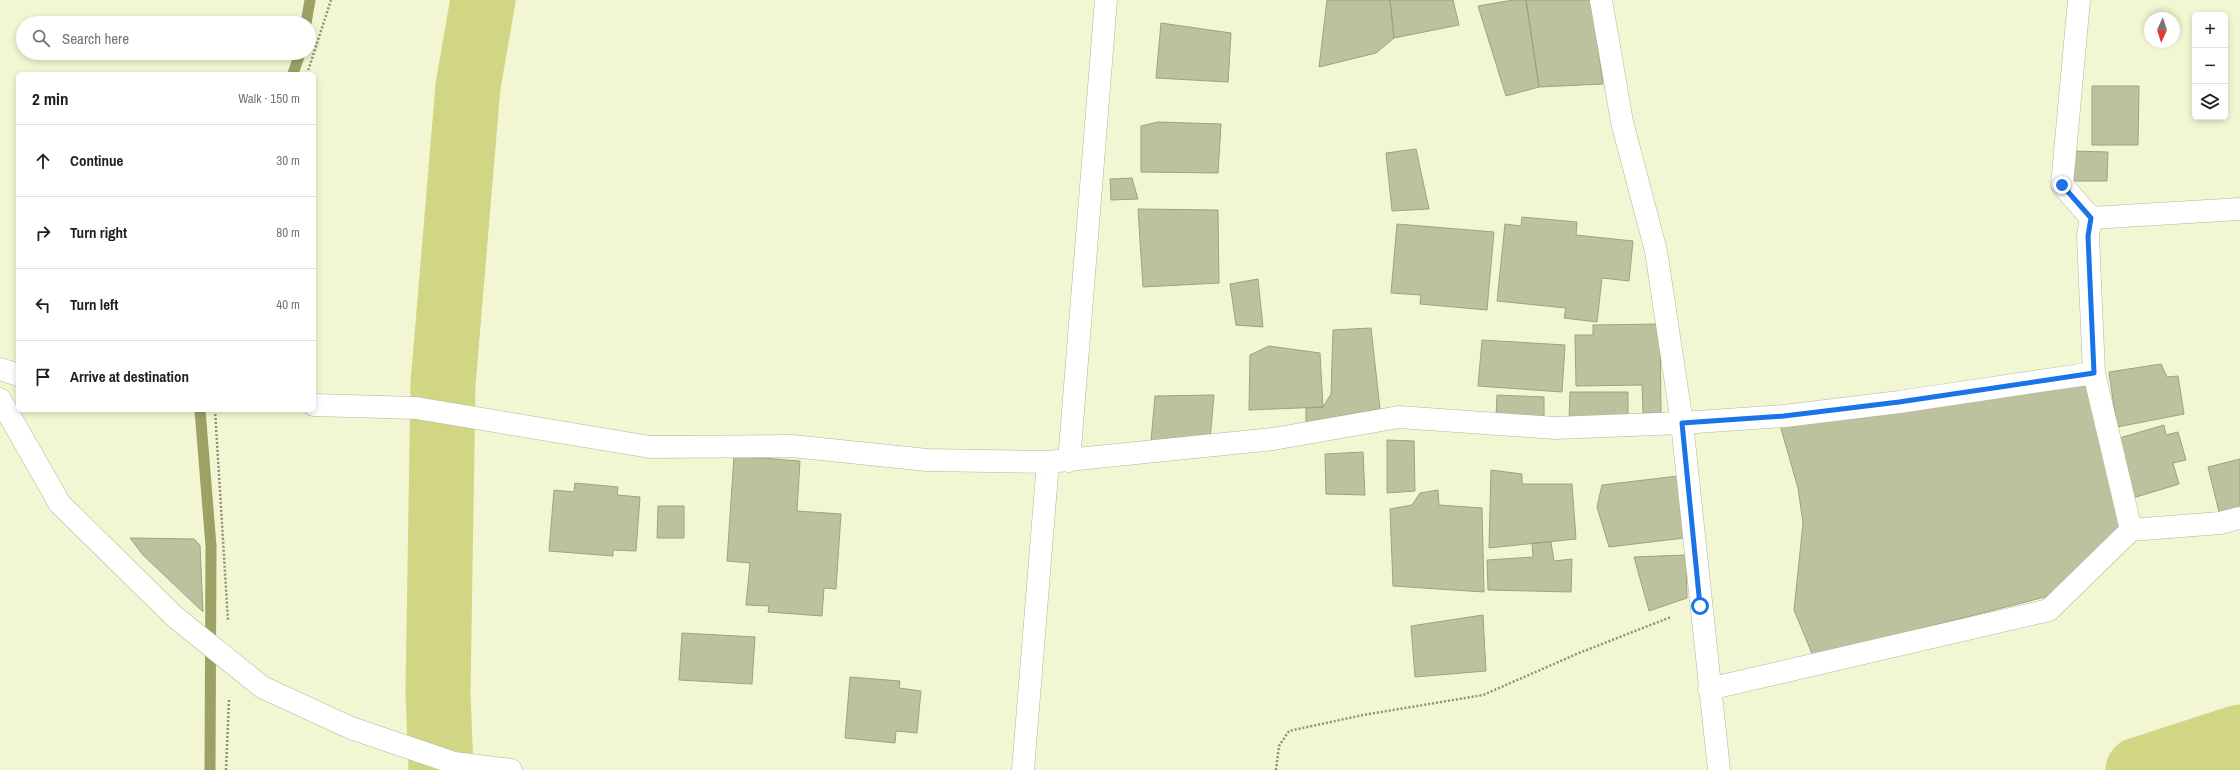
<!DOCTYPE html>
<html lang="en">
<head>
<meta charset="utf-8">
<style>
  :root { --surface:#fff; --page:#f2f2f2; --text:#202124; --muted:#757577; --line:#e0e0e0 }
  body { margin:0; font-family:"Archivo Narrow",sans-serif; background:var(--page); color:var(--text) }
  .controls { position:absolute; right:12px; top:12px; display:grid; overflow:hidden; border-radius:6px; box-shadow:0 2px 6px #0003 }
  .controls button { width:36px; height:36px; display:grid; place-items:center; padding:0; border:0; border-bottom:1px solid var(--line); background:var(--surface); color:var(--text); font:20px sans-serif }
  .compass { position:absolute; left:2144px; top:12px; width:36px; height:36px; border-radius:50%; background:var(--surface); box-shadow:0 2px 6px #0003; rotate:184deg }
  .stop { position:absolute; width:12px; height:12px; margin:-9px; border:3px solid #1a73e8; border-radius:50%; background:#fff }
  .stop.end { background:#1a73e8; border-color:#fff; box-shadow:0 1px 4px #0008 }
  .list { margin:0; padding:0; list-style:none }
  h2 { display:flex; justify-content:space-between; align-items:center; height:52px; margin:0; padding:0 16px; font-size:17px }
  h2 small { font-size:13px; font-weight:400; color:var(--muted) }
  .list li { display:grid; grid-template-columns:26px 1fr auto; gap:12px; align-items:center; box-sizing:border-box; height:72px; padding:0 16px; border-top:1px solid var(--line) }
  .list b { display:block; font-size:15px; white-space:nowrap }
  .list em { font-size:13px; font-style:normal; color:var(--muted) }
  .icon { flex:none; width:22px; height:22px; fill:none; stroke:currentColor; stroke-width:2; stroke-linecap:round; stroke-linejoin:round }
  .map { position:relative; flex:none; width:2240px; height:770px; overflow:hidden }
  .search { position:absolute; background:var(--surface); box-shadow:0 2px 6px #0003; left:16px; top:16px; width:300px; height:44px; display:flex; align-items:center; gap:10px; box-sizing:border-box; padding:0 14px; border-radius:22px; color:var(--muted); font-size:15px }
  .panel { position:absolute; background:var(--surface); box-shadow:0 2px 6px #0003; left:16px; top:72px; width:300px; height:340px; border-radius:6px }
  .map>svg:first-child { display:block }
  .lines { fill:none; stroke-linecap:round; stroke-linejoin:round }
  .stream { stroke:#9ca164; stroke-width:11 }
  .river { stroke:#d0d684; stroke-width:65 }
  .building { fill:#bdc19e; stroke:#9ea281 }
  .minor-casing { stroke:#b3b795; stroke-width:23 }
  .path { stroke:#8e9078; stroke-width:2.5; stroke-dasharray:2 2; stroke-linecap:butt }
  .minor { stroke:#fff; stroke-width:22 }
  .route { stroke:#1a73e8; stroke-width:5 }
</style>
</head>
<body>
<div class="map">
<svg width="2240" height="770" viewBox="0 0 2240 770">
  <rect width="100%" height="100%" fill="#f3f6d3"/>
  <g class="lines">
    <!-- stream -->
    <path class="stream" d="M 306,23 L 310,0
      M 293,74 L 300,53
      M 200,410 L 211,546 L 210,770"/>
    <!-- river -->
    <path class="river" d="M 441,770 L 438,692 L 443,384 L 468,86 L 483,0
      M 2138,770 L 2240,737"/>
  </g>
  <!-- building -->
  <path class="building" d="M 1327,0 L 1390,0 L 1394,38 L 1376,53 L 1319,67 Z
    M 1390,0 L 1453,0 L 1459,25 L 1394,38 Z
    M 1513,0 L 1526,0 L 1539,87 L 1506,96 L 1478,6 Z
    M 1526,0 L 1591,0 L 1603,84 L 1539,87 Z
    M 1161,23 L 1231,33 L 1228,82 L 1156,78 Z
    M 2092,86 L 2139,86 L 2138,145 L 2092,145 Z
    M 1158,122 L 1221,124 L 1218,173 L 1141,172 L 1141,126 Z
    M 1416,149 L 1429,209 L 1392,211 L 1386,153 Z
    M 2074,151 L 2108,152 L 2107,181 L 2074,181 Z
    M 1132,178 L 1138,199 L 1111,200 L 1110,179 Z
    M 1138,209 L 1218,210 L 1219,283 L 1143,287 Z
    M 1522,217 L 1577,222 L 1576,235 L 1633,241 L 1629,281 L 1602,278 L 1597,322 L 1564,318 L 1566,308 L 1497,301 L 1505,224 L 1521,226 Z
    M 1397,224 L 1494,232 L 1487,310 L 1420,304 L 1421,295 L 1391,293 Z
    M 1258,279 L 1263,327 L 1236,325 L 1230,284 Z
    M 1660,324 L 1661,413 L 1643,413 L 1642,385 L 1576,386 L 1575,335 L 1593,335 L 1593,325 Z
    M 1371,328 L 1380,409 L 1306,422 L 1306,408 L 1323,407 L 1331,394 L 1333,330 Z
    M 1482,340 L 1565,345 L 1562,392 L 1478,386 Z
    M 1269,346 L 1320,353 L 1323,407 L 1249,410 L 1250,355 Z
    M 2161,364 L 2167,377 L 2178,376 L 2184,414 L 2117,427 L 2109,372 Z
    M 2087,384 L 2122,526 L 2049,596 L 1813,656 L 1794,610 L 1803,523 L 1798,488 L 1780,425 Z
    M 1570,392 L 1628,392 L 1628,421 L 1569,420 Z
    M 1214,395 L 1210,440 L 1151,441 L 1155,396 Z
    M 1497,395 L 1544,397 L 1544,419 L 1496,417 Z
    M 2164,425 L 2166,435 L 2178,432 L 2186,460 L 2173,463 L 2179,484 L 2133,498 L 2116,439 Z
    M 1387,440 L 1414,441 L 1415,491 L 1387,493 Z
    M 1363,452 L 1365,495 L 1326,494 L 1325,454 Z
    M 734,456 L 800,461 L 797,511 L 841,514 L 836,589 L 824,588 L 822,616 L 768,612 L 769,606 L 746,605 L 750,563 L 727,561 Z
    M 2240,459 L 2240,511 L 2220,516 L 2208,467 Z
    M 1491,470 L 1522,474 L 1522,484 L 1572,484 L 1576,539 L 1489,548 Z
    M 1678,476 L 1684,538 L 1609,547 L 1597,507 L 1602,485 Z
    M 575,483 L 618,487 L 617,495 L 640,497 L 636,551 L 613,550 L 613,556 L 549,551 L 554,490 L 574,492 Z
    M 1438,490 L 1439,505 L 1482,508 L 1484,592 L 1393,586 L 1390,509 L 1412,505 L 1420,493 Z
    M 658,506 L 684,506 L 684,538 L 657,538 Z
    M 130,538 L 194,539 L 200,545 L 203,612 L 143,555 Z
    M 1551,542 L 1554,561 L 1572,559 L 1571,592 L 1488,590 L 1487,560 L 1533,557 L 1532,543 Z
    M 1686,555 L 1687,598 L 1649,611 L 1634,557 Z
    M 1483,615 L 1486,671 L 1415,677 L 1411,626 Z
    M 682,633 L 755,637 L 752,684 L 679,680 Z
    M 850,677 L 900,681 L 899,688 L 921,691 L 917,733 L 896,731 L 895,743 L 845,738 Z"/>
  <g class="lines">
    <defs>
      <path id="minor" d="M 1601,0 L 1622,122 L 1656,251 L 1682,423 L 1719,770
        M 2079,0 L 2062,185 L 2091,218
        M 0,369 L 18,375
        M 0,399 L 60,504 L 175,617 L 262,687 L 351,728 L 454,763 L 511,770
        M 314,405 L 416,408 L 650,447 L 792,446 L 927,460 L 1048,462 L 1273,439 L 1399,417 L 1555,428 L 1682,423 L 1785,416 L 1899,402 L 2094,373
        M 1069,461 L 1106,0
        M 2131,530 L 2094,373 L 2088,236 L 2091,218 L 2240,209
        M 1709,689 L 2049,610 L 2131,530 L 2220,523 L 2240,518
        M 1023,770 L 1048,462"/>
    </defs>
    <!-- minor casing -->
    <use href="#minor" class="minor-casing"/>
    <!-- path -->
    <path class="path" d="M 307,74 L 331,0
      M 215,410 L 228,621
      M 226,770 L 229,700
      M 1276,770 L 1279,746 L 1289,731 L 1363,715 L 1483,695 L 1579,653 L 1671,617"/>
    <!-- minor -->
    <use href="#minor" class="minor"/>
  </g>
  <g class="lines">
    <!-- route -->
    <path class="route" d="M 1700,606 L 1682,423 L 1784,416 L 1899,402 L 2094,373 L 2088,236 L 2091,218 L 2062,185"/>
  </g>
</svg>
<div class="controls">
<button>+</button>
<button>−</button>
<button><svg class="icon" aria-label="layers" viewBox="0 0 24 24"><path d="M12 4l9 5-9 5-9-5zM3 14l9 5 9-5"/></svg></button>
</div>
<svg class="compass" viewBox="-18 -18 36 36"><path d="M0-13l5 13h-10z" fill="#e53935"/><path d="M0 13l5-13h-10z" fill="#757577"/></svg>
<div class="stop" style="left:1700px;top:606px"></div>
<div class="stop end" style="left:2062px;top:185px"></div>
<div class="search"><svg class="icon" aria-label="search" viewBox="0 0 24 24"><circle cx="10" cy="10" r="6"/><path d="M15 15l6 6"/></svg>Search here</div>
<section class="panel">
<h2>2 min<small>Walk · 150 m</small></h2>
<ul class="list">
<li><svg class="icon" aria-label="ahead" viewBox="0 0 24 24"><path d="M12 20V5M6 11l6-6 6 6"/></svg><div><b>Continue</b></div><em>30 m</em></li>
<li><svg class="icon" aria-label="right" viewBox="0 0 24 24"><path d="M7 20v-9h11M14 6l5 5-5 5"/></svg><div><b>Turn right</b></div><em>80 m</em></li>
<li><svg class="icon" aria-label="left" viewBox="0 0 24 24"><path d="M17 20v-9H6M10 6l-5 5 5 5"/></svg><div><b>Turn left</b></div><em>40 m</em></li>
<li><svg class="icon" aria-label="arrive" viewBox="0 0 24 24"><path d="M6 21V4h12l-3 4 3 4H6"/></svg><div><b>Arrive at destination</b></div></li>
</ul>
</section>
</div>
</body>
</html>
